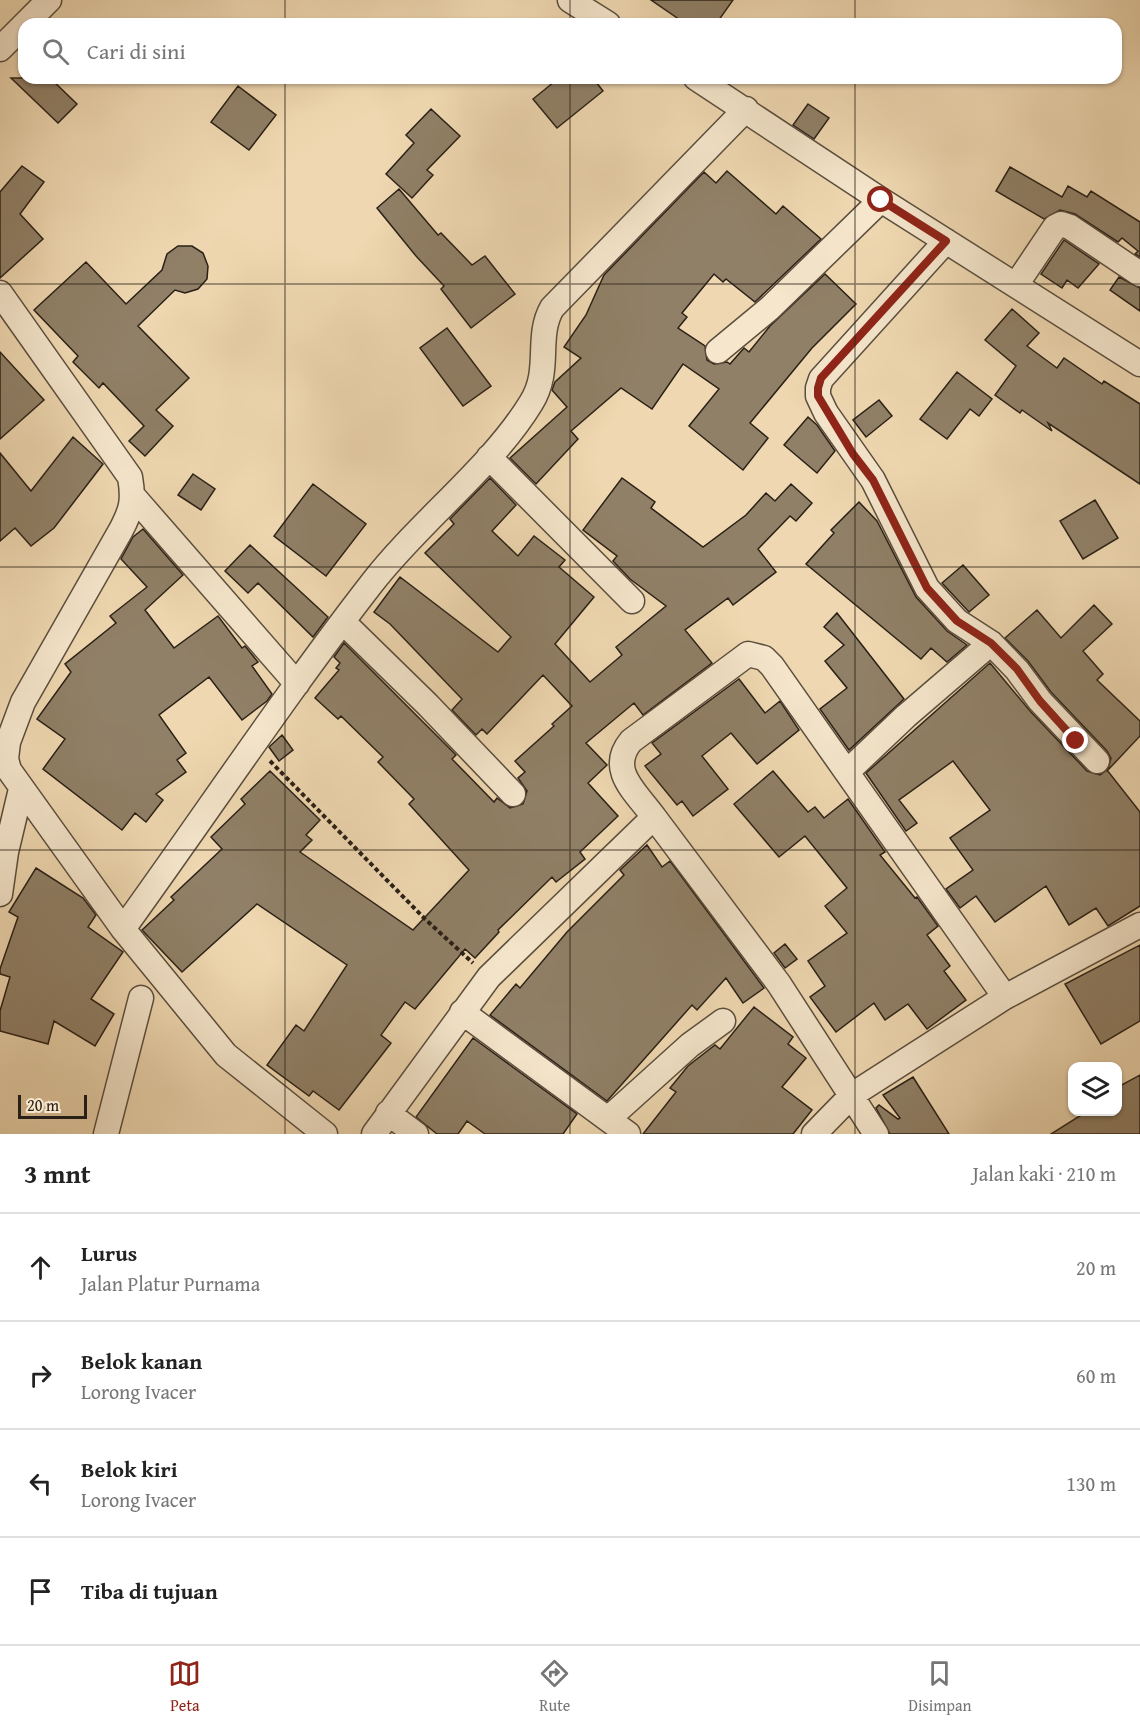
<!DOCTYPE html>
<html lang="id">
<head>
<meta charset="utf-8">
<style>
  :root { --surface:#fff; --page:#f6f6f6; --text:#222; --muted:#767676; --line:#e0e0e0; --accent:#8f2418 }
  body { margin:0; font-family:"Gentium Book Plus",serif; background:var(--page); color:var(--text) }
  .controls { position:absolute; right:18px; bottom:18px; display:grid; overflow:hidden; border-radius:12px; box-shadow:0 2px 4px #0004 }
  .controls button { width:54px; height:54px; display:grid; place-items:center; padding:0; border:0; border-bottom:2px solid var(--line); background:var(--surface); color:var(--text); font:30px sans-serif }
  .scale { position:absolute; left:18px; bottom:15px; width:69px; box-sizing:border-box; padding-left:6px; border:3px solid #2a2017; border-top:0; font-size:16px; line-height:21px; white-space:nowrap; color:#2a2017; -webkit-text-stroke:4px #f5e6cc; paint-order:stroke }
  .stop { position:absolute; width:18px; height:18px; margin:-14px; border:4px solid #8f2418; border-radius:50%; background:#fff }
  .stop.end { background:#8f2418; border-color:#fff; box-shadow:0 2px 6px #0008 }
  .list { margin:0; padding:0; list-style:none }
  h2 { display:flex; justify-content:space-between; align-items:center; height:78px; margin:0; padding:0 24px; font-size:26px }
  h2 small { font-size:20px; font-weight:400; color:var(--muted) }
  .list li { display:grid; grid-template-columns:39px 1fr auto; gap:18px; align-items:center; box-sizing:border-box; height:108px; padding:0 24px; border-top:2px solid var(--line) }
  .list b { display:block; font-size:22px; white-space:nowrap }
  .list p { margin:0; font-size:20px; white-space:nowrap; color:var(--muted) }
  .list em { font-size:20px; font-style:normal; color:var(--muted) }
  .icon { flex:none; width:33px; height:33px; fill:none; stroke:currentColor; stroke-width:2; stroke-linecap:round; stroke-linejoin:round }
  .map { position:relative; flex:none; width:1140px; height:1134px; overflow:hidden }
  .search { position:absolute; background:var(--surface); box-shadow:0 2px 4px #0004; left:18px; right:18px; top:18px; height:66px; display:flex; align-items:center; gap:15px; box-sizing:border-box; padding:0 21px; border-radius:18px; color:var(--muted); font-size:22px }
  .sheet { height:510px; background:var(--surface) }
  nav { display:flex; justify-content:space-around; align-items:center; box-sizing:border-box; height:84px; border-top:2px solid var(--line); background:var(--surface); font-size:16px; color:var(--muted) }
  nav a { display:grid; justify-items:center; gap:3px }
  nav .on { color:var(--accent) }
  .map>svg:first-child { display:block }
  .building { fill:#908067; stroke:#2a2017; stroke-width:1.5 }
  .lines { fill:none; stroke-linecap:round; stroke-linejoin:round }
  .street-casing { stroke:#5b4e3e; stroke-width:27 }
  .path { stroke:#2a2017; stroke-width:4; stroke-dasharray:4.5 3; stroke-linecap:butt }
  .street { stroke:#f5e6cc; stroke-width:24 }
  .route { stroke:#8f2418; stroke-width:8 }
  .grid { fill:none; stroke:#2a2017; stroke-width:1.5; stroke-opacity:0.55 }
</style>
</head>
<body>
<div class="map">
<svg width="1140" height="1134" viewBox="0 0 1140 1134">
  <rect width="100%" height="100%" fill="#efd8b1"/>
  <filter id="stains"><feTurbulence type="fractalNoise" baseFrequency=".00333" numOctaves="4"/><feColorMatrix values="0 0 0 0 .2 0 0 0 0 .09 0 0 0 0 .02 0 0 0 .5 -.17"/></filter>
  <radialGradient id="worn" r=".72"><stop offset=".6" stop-color="#630" stop-opacity="0"/><stop offset="1" stop-color="#630" stop-opacity=".3"/></radialGradient>
  <!-- building -->
  <path class="building" d="M 651,0 L 733,0 L 716,24 L 686,24 Z
    M 11,78 L 50,78 L 77,104 L 58,123 Z
    M 559,78 L 593,78 L 603,91 L 557,128 L 533,99 Z
    M 238,86 L 276,115 L 249,150 L 211,122 Z
    M 808,104 L 829,118 L 814,139 L 793,125 Z
    M 431,109 L 460,136 L 427,170 L 433,175 L 412,198 L 386,174 L 414,143 L 406,135 Z
    M 22,166 L 44,182 L 20,214 L 43,239 L 0,278 L 0,192 Z
    M 1010,167 L 1062,197 L 1068,186 L 1087,197 L 1091,191 L 1140,222 L 1140,257 L 1135,254 L 1138,251 L 1122,238 L 1118,242 L 1075,214 L 1060,210 L 1044,219 L 996,191 Z
    M 727,171 L 776,214 L 783,206 L 821,239 L 755,302 L 726,279 L 723,282 L 714,274 L 682,313 L 687,317 L 678,328 L 705,346 L 707,360 L 714,364 L 727,362 L 730,364 L 744,348 L 749,352 L 770,326 L 825,274 L 856,304 L 812,348 L 750,423 L 768,438 L 743,470 L 689,426 L 719,389 L 683,364 L 652,409 L 621,388 L 571,431 L 578,439 L 536,484 L 510,458 L 567,407 L 552,390 L 555,382 L 581,358 L 564,347 L 586,315 L 604,275 L 704,172 L 716,183 Z
    M 399,189 L 438,235 L 441,233 L 472,265 L 485,256 L 515,294 L 471,328 L 441,289 L 444,286 L 416,256 L 377,208 Z
    M 1064,240 L 1099,264 L 1078,288 L 1067,280 L 1062,288 L 1041,274 Z
    M 178,246 L 192,246 L 203,253 L 208,266 L 207,279 L 198,289 L 185,293 L 175,290 L 138,326 L 189,378 L 156,410 L 173,426 L 145,456 L 129,441 L 144,426 L 103,383 L 99,388 L 73,362 L 78,356 L 34,310 L 86,262 L 126,304 L 162,270 L 167,254 Z
    M 1119,277 L 1140,288 L 1140,311 L 1110,290 Z
    M 1012,309 L 1039,333 L 1027,346 L 1057,368 L 1064,358 L 1102,384 L 1104,381 L 1140,404 L 1140,484 L 1048,423 L 1052,431 L 1022,410 L 1020,413 L 995,395 L 1016,366 L 985,340 Z
    M 447,328 L 491,386 L 463,406 L 420,348 Z
    M 0,352 L 44,400 L 0,439 Z
    M 957,372 L 992,399 L 979,416 L 970,409 L 947,439 L 920,419 Z
    M 879,400 L 892,416 L 866,437 L 853,420 Z
    M 808,417 L 817,425 L 835,451 L 817,473 L 784,445 Z
    M 73,437 L 103,464 L 54,528 L 31,546 L 15,528 L 0,541 L 0,453 L 31,491 Z
    M 193,474 L 215,489 L 201,510 L 178,495 Z
    M 490,478 L 516,505 L 492,531 L 518,556 L 534,536 L 565,560 L 559,567 L 594,597 L 555,644 L 590,682 L 622,655 L 616,647 L 666,606 L 630,579 L 613,561 L 617,556 L 583,530 L 622,478 L 655,502 L 651,508 L 703,547 L 746,515 L 766,493 L 775,501 L 791,484 L 812,503 L 796,521 L 790,516 L 758,549 L 776,572 L 733,605 L 728,598 L 685,630 L 712,663 L 643,715 L 634,703 L 586,743 L 607,765 L 588,783 L 618,816 L 580,852 L 585,859 L 556,882 L 552,877 L 498,930 L 499,932 L 475,958 L 465,949 L 415,1009 L 405,1002 L 381,1035 L 391,1043 L 339,1110 L 313,1091 L 309,1096 L 267,1065 L 296,1025 L 304,1031 L 347,965 L 257,904 L 182,972 L 142,930 L 174,900 L 171,897 L 222,849 L 211,837 L 245,804 L 241,799 L 270,771 L 320,820 L 306,835 L 312,840 L 300,852 L 413,930 L 469,870 L 409,804 L 414,799 L 378,762 L 383,757 L 341,716 L 338,719 L 315,698 L 339,670 L 336,668 L 340,663 L 334,657 L 344,643 L 456,755 L 452,759 L 494,802 L 497,798 L 510,808 L 523,804 L 527,791 L 518,778 L 525,772 L 515,761 L 554,726 L 552,724 L 572,706 L 543,675 L 487,734 L 482,729 L 476,735 L 452,710 L 462,699 L 390,624 L 374,612 L 400,577 L 498,652 L 511,637 L 425,553 L 454,524 L 450,519 Z
    M 313,484 L 366,524 L 326,576 L 274,536 Z
    M 1095,500 L 1118,538 L 1083,559 L 1060,521 Z
    M 859,502 L 877,521 L 916,597 L 947,631 L 967,645 L 947,662 L 931,648 L 921,659 L 806,564 L 834,533 L 831,530 Z
    M 143,529 L 183,575 L 145,610 L 174,648 L 218,616 L 242,648 L 245,646 L 258,662 L 252,666 L 272,694 L 267,701 L 242,720 L 209,677 L 159,715 L 186,753 L 177,760 L 186,772 L 156,794 L 163,800 L 146,822 L 135,813 L 122,830 L 43,769 L 65,739 L 37,719 L 71,672 L 65,664 L 116,623 L 110,616 L 147,587 L 121,559 L 133,537 Z
    M 250,545 L 328,617 L 313,637 L 258,583 L 248,593 L 225,571 Z
    M 963,565 L 989,595 L 969,612 L 942,583 Z
    M 1094,605 L 1112,624 L 1083,651 L 1103,674 L 1097,680 L 1140,721 L 1140,736 L 1108,770 L 1111,758 L 1107,751 L 1051,692 L 1028,661 L 1005,638 L 1037,610 L 1061,638 Z
    M 837,613 L 904,699 L 849,750 L 820,709 L 847,688 L 825,661 L 844,645 L 824,627 Z
    M 990,663 L 1030,711 L 1087,771 L 1100,775 L 1107,770 L 1140,812 L 1140,906 L 1108,926 L 1096,908 L 1069,925 L 1046,886 L 995,922 L 976,896 L 960,908 L 946,889 L 973,870 L 950,838 L 990,810 L 953,761 L 899,800 L 917,823 L 906,831 L 866,773 Z
    M 739,679 L 765,713 L 780,701 L 799,730 L 757,764 L 731,733 L 702,756 L 728,789 L 693,816 L 682,801 L 677,805 L 645,766 L 661,754 L 652,743 Z
    M 282,735 L 293,750 L 279,761 L 269,747 Z
    M 773,771 L 808,812 L 815,807 L 824,818 L 848,799 L 885,852 L 880,855 L 915,898 L 917,897 L 938,926 L 927,935 L 950,966 L 944,971 L 966,1000 L 927,1029 L 908,1004 L 885,1020 L 874,1003 L 836,1032 L 810,997 L 825,986 L 808,961 L 847,933 L 825,906 L 847,888 L 805,836 L 779,857 L 734,804 Z
    M 647,845 L 662,867 L 670,861 L 764,988 L 743,1003 L 726,978 L 697,1010 L 692,1005 L 607,1101 L 490,1015 L 516,984 L 520,988 L 567,932 L 624,875 L 620,870 Z
    M 36,868 L 83,898 L 96,915 L 88,927 L 123,952 L 91,999 L 114,1014 L 95,1046 L 54,1021 L 48,1044 L 0,1031 L 0,1011 L 10,977 L 0,974 L 0,969 L 18,917 L 9,912 Z
    M 785,944 L 797,959 L 785,968 L 774,953 Z
    M 1140,945 L 1140,1021 L 1101,1044 L 1065,984 Z
    M 754,1007 L 793,1037 L 788,1044 L 806,1058 L 782,1087 L 812,1110 L 793,1134 L 643,1134 L 676,1092 L 670,1088 L 688,1066 L 715,1045 L 720,1049 Z
    M 473,1038 L 577,1114 L 563,1134 L 485,1134 L 467,1121 L 458,1134 L 437,1134 L 416,1117 Z
    M 1140,1075 L 1140,1134 L 1051,1134 L 1086,1112 L 1118,1112 L 1118,1087 Z
    M 913,1077 L 949,1134 L 890,1134 L 876,1108 L 879,1105 L 898,1119 L 900,1118 L 883,1095 Z"/>
  <g class="lines">
    <defs>
      <path id="street" d="M 570,0 L 608,24
        M 25,24 L 49,0
        M 0,49 L 24,25
        M 696,78 L 881,200 L 1140,364
        M 946,241 L 821,379 L 818,388 L 818,396 L 826,413 L 873,480 L 927,588 L 957,621 L 991,643 L 1017,670 L 1040,701 L 1097,761
        M 1016,285 L 1055,227 L 1061,224 L 1070,227 L 1140,274
        M 0,293 L 130,477 C 134,500 132,509 121,530 L 23,702 L 8,742 L 6,759 L 9,770 L 123,929 L 226,1055 L 325,1134
        M 718,351 L 770,308 L 881,200
        M 489,457 L 632,601
        M 133,496 L 297,684
        M 343,622 L 428,705 L 513,794
        M 848,771 L 906,716 L 991,643
        M 654,817 L 779,984 L 876,1134
        M 0,894 L 6,852 L 21,789
        M 123,929 C 206,814 285,695 372,583 C 419,522 492,467 531,403 C 552,370 535,338 552,308 L 746,109
        M 462,1012 L 628,1134
        M 388,1113 L 416,1134
        M 608,1119 L 690,1045 L 723,1021
        M 106,1134 L 141,998
        M 374,1134 L 489,977 L 654,817 C 636,792 607,770 631,741 L 748,654 L 764,658 L 772,666 L 1005,997
        M 814,1134 L 852,1095 L 1005,997 L 1140,925"/>
    </defs>
    <!-- street casing -->
    <use href="#street" class="street-casing"/>
    <!-- path -->
    <path class="path" d="M 270,761 L 425,919 L 473,963"/>
    <!-- street -->
    <use href="#street" class="street"/>
  </g>
  <g class="lines">
    <!-- route -->
    <path class="route" d="M 881,200 L 946,241 L 821,378 L 818,388 L 818,396 L 853,454 L 873,480 L 927,588 L 957,621 L 991,643 L 1017,669 L 1040,701 L 1076,741"/>
  </g>
  <!-- grid -->
  <path class="grid" d="M 285,0 L 285,24M 570,0 L 570,24M 855,0 L 855,24M 285,78 L 285,1134M 570,78 L 570,1134M 855,78 L 855,1134M 0,284 L 1140,284M 0,567 L 1140,567M 0,850 L 1140,850"/>
  <rect width="100%" height="100%" filter="url(#stains)"/>
  <rect width="100%" height="100%" fill="url(#worn)"/>
</svg>
<div class="controls">
<button><svg class="icon" aria-label="layers" viewBox="0 0 24 24"><path d="M12 4l9 5-9 5-9-5zM3 14l9 5 9-5"/></svg></button>
</div>
<div class="scale">20 m</div>
<div class="stop" style="left:881px;top:200px"></div>
<div class="stop end" style="left:1076px;top:741px"></div>
<div class="search"><svg class="icon" aria-label="search" viewBox="0 0 24 24"><circle cx="10" cy="10" r="6"/><path d="M15 15l6 6"/></svg>Cari di sini</div>
</div>
<section class="sheet">
<h2>3 mnt<small>Jalan kaki · 210 m</small></h2>
<ul class="list">
<li><svg class="icon" aria-label="ahead" viewBox="0 0 24 24"><path d="M12 20V5M6 11l6-6 6 6"/></svg><div><b>Lurus</b><p>Jalan Platur Purnama</p></div><em>20 m</em></li>
<li><svg class="icon" aria-label="right" viewBox="0 0 24 24"><path d="M7 20v-9h11M14 6l5 5-5 5"/></svg><div><b>Belok kanan</b><p>Lorong Ivacer</p></div><em>60 m</em></li>
<li><svg class="icon" aria-label="left" viewBox="0 0 24 24"><path d="M17 20v-9H6M10 6l-5 5 5 5"/></svg><div><b>Belok kiri</b><p>Lorong Ivacer</p></div><em>130 m</em></li>
<li><svg class="icon" aria-label="arrive" viewBox="0 0 24 24"><path d="M6 21V4h12l-3 4 3 4H6"/></svg><div><b>Tiba di tujuan</b></div></li>
</ul>
</section>
<nav>
<a class="on"><svg class="icon" aria-label="map" viewBox="0 0 24 24"><path d="M3 6l6-2 6 2 6-2v14l-6 2-6-2-6 2zM9 4v14M15 6v14"/></svg>Peta</a>
<a><svg class="icon" aria-label="directions" viewBox="0 0 24 24"><path d="M12 3l9 9-9 9-9-9zM9 14v-3h6M13 9l2 2-2 2"/></svg>Rute</a>
<a><svg class="icon" aria-label="saved" viewBox="0 0 24 24"><path d="M7 4h10v16l-5-4-5 4z"/></svg>Disimpan</a>
</nav>
</body>
</html>
